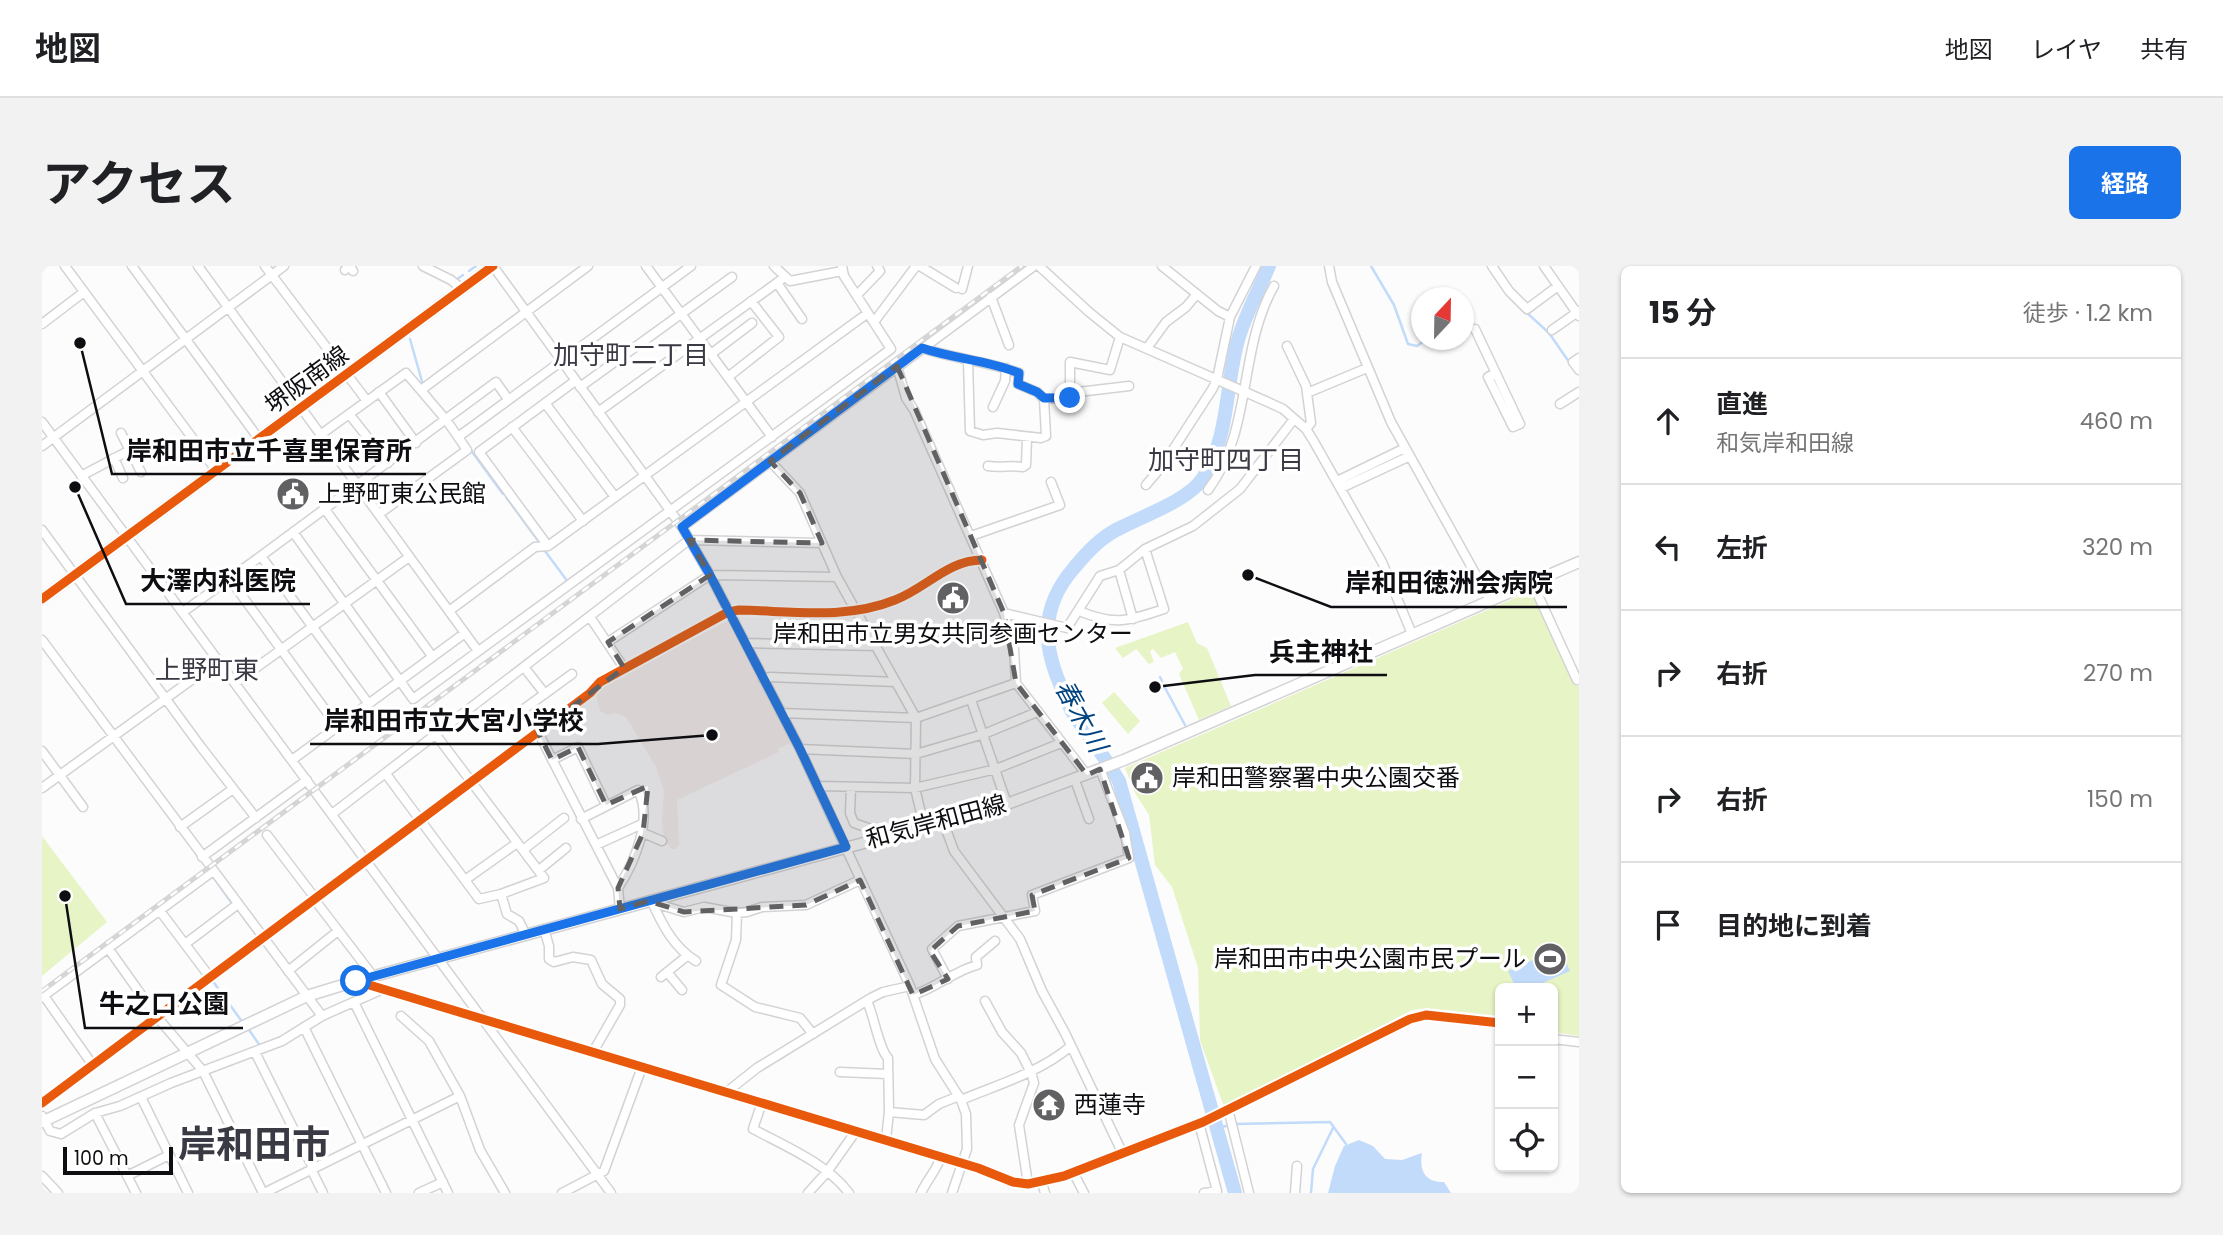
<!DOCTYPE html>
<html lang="ja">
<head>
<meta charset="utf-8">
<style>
  :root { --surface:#fff; --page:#f2f2f2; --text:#202124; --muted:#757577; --line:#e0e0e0; --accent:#1a73e8 }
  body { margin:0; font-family:Poppins,"Noto Sans JP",sans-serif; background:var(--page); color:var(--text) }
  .controls { position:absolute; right:21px; bottom:21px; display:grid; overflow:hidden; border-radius:10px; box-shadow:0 2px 5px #0004 }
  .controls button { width:63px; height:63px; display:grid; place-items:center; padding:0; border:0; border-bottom:2px solid var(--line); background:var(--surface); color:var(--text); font:35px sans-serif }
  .compass { position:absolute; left:1369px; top:21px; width:63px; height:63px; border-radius:50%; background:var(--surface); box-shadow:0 2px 5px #0004; rotate:22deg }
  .scale { position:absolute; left:21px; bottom:18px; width:110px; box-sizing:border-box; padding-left:7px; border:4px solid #0e0e12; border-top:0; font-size:19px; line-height:24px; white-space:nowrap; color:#0e0e12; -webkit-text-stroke:5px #fff; paint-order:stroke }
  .stop { position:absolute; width:21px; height:21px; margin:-16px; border:5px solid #1a73e8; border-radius:50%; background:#fff }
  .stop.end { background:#1a73e8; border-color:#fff; box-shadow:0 2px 7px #0008 }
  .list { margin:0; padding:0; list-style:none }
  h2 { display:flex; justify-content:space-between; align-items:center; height:91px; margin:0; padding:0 28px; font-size:30px }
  h2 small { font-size:23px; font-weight:400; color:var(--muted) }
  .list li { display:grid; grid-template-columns:46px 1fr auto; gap:21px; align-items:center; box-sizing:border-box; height:126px; padding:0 28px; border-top:2px solid var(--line) }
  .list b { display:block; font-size:26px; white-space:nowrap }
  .list p { margin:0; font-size:23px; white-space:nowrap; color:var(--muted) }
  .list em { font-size:23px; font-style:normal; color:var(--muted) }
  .icon { flex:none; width:38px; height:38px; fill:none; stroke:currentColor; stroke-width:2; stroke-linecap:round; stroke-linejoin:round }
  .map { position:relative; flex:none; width:1537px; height:927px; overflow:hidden; border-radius:10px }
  header { display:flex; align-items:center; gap:42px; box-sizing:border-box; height:98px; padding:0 35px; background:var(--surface); border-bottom:2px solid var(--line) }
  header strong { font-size:33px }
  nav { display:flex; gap:38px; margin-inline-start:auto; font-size:24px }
  .intro { display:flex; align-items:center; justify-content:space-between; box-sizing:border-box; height:168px; padding:0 42px }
  h1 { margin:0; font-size:49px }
  .button { padding:18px 32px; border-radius:10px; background:var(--accent); color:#fff; font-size:24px; font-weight:700 }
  main { display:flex; gap:42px; padding:0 42px }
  aside { flex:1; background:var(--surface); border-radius:10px; box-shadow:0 2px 5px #0004 }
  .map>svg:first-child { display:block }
  .education { fill:#f8efee }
  .green { fill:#e7f4c5 }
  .water { fill:#c2dbfa }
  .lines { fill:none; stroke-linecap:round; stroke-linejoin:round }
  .stream { stroke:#c2dbfa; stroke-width:2.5 }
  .river { stroke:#c2dbfa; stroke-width:14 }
  .minor-casing { stroke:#d3d3d5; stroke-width:11 }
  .major-casing { stroke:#d3d3d5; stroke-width:13 }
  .minor { stroke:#fff; stroke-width:8 }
  .major { stroke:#fff; stroke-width:10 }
  .rail-casing { stroke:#d5d5d6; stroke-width:5 }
  .rail { stroke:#fff; stroke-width:2.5; stroke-dasharray:8; stroke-linecap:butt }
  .cycleway-casing { stroke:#fff; stroke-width:13 }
  .cycleway { stroke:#e8590c; stroke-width:9 }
  .route { stroke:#1a73e8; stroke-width:9 }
  .marked { fill:#616164; fill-opacity:0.2; stroke:#616164; stroke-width:5; stroke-dasharray:14 9; stroke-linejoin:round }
  .labels { text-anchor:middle; stroke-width:7; stroke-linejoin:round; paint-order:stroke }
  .street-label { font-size:24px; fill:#0e0e12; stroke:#fff }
  .poi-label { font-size:24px; fill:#0e0e12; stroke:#fff; text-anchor:start }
  .neighbourhood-label { font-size:26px; fill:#393a43; stroke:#fff }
  .water-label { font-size:26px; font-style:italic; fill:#004481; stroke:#fff }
  .town-label { font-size:38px; font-weight:bold; fill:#393a43; stroke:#fff }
  .leader { fill:none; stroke:#0e0e12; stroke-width:2.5 }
  .callout-dot { fill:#0e0e12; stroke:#fff; stroke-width:2.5 }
  .callout-label { font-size:26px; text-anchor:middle; font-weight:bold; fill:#0e0e12; stroke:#fff; stroke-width:7; stroke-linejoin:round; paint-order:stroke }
</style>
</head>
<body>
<header>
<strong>地図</strong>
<nav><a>地図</a><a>レイヤ</a><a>共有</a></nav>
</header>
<div class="intro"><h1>アクセス</h1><a class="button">経路</a></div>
<main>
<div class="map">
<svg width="1537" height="927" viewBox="0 0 1537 927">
  <rect width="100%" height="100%" fill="#fcfcfd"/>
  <!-- education -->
  <path class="education" d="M 685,355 L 749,477 L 736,483 L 737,486 L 635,534 L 637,579 L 634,583 L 629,583 L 622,573 L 620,556 L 622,525 L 614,501 L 584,451 L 574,447 L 566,449 L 558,445 L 553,425 L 595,401 Z"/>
  <!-- green -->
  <path class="green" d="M 1489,325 L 1530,414 L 1537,421 L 1537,770 L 1511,766 L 1511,722 L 1458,722 L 1458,750 L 1385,742 L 1370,744 L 1182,841 L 1158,774 L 1156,702 L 1130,621 L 1113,599 L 1107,549 L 1093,527 L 1083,502 Z
    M 1146,356 L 1155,377 L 1165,382 L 1189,440 L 1157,454 L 1137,408 L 1141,403 L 1133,386 L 1119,392 L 1111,383 L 1108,385 L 1112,396 L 1107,398 L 1094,383 L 1081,392 L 1073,382 Z
    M 1072,426 L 1098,455 L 1086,468 L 1060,437 Z
    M 0,570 L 65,656 L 0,710 Z"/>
  <!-- water -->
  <path class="water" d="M 1518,682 L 1528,705 L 1489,722 L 1474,722 L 1466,705 Z
    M 1317,874 L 1331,880 L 1343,893 L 1360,894 L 1380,887 C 1377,905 1383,916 1402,916 L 1409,927 L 1286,927 L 1293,900 L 1302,880 Z"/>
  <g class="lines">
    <!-- stream -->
    <path class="stream" d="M 1329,0 L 1352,39 L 1366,78 L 1375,80 L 1383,74
      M 1446,0 L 1454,13
      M 427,5 L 434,0
      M 414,14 L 421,9
      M 1471,34 L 1507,67 L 1527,96
      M 368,73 L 381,119
      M 384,123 L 394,137
      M 428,183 L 461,228
      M 464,231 L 497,276
      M 503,285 L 526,316
      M 1118,411 L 1120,415
      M 1122,420 L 1143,459
      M 172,612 L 189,636
      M 196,644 L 215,670
      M 221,677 L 232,692
      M 170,714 L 201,757
      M 252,763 L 263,756
      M 207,764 L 219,781
      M 1193,858 L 1288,856 L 1304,878
      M 1176,862 L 1184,860
      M 1269,927 L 1271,903 L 1291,862"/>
    <!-- river -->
    <path class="river" d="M 1193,927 L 1077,515 C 1063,491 1048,472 1032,449 C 1028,442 1024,433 1021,425 C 1000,380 998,341 1032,302 C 1046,285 1060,270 1080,261 C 1103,249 1147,234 1161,212 C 1188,169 1183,120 1196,74 C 1203,49 1217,24 1227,0"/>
    <defs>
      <path id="minor" d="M 23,0 L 174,204
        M 90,0 L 217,173
        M 156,0 L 436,385
        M 223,0 L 325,135
        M 381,0 L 409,14 L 420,23
        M 451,0 L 640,261 L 668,309 L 758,483 L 868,720 L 893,793 L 919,834 L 924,848 L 925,883 L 910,927
        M 604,0 L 730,171
        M 732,0 L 748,15 L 800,5
        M 878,0 L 914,22
        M 997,0 L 1047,46 L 1078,71 L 1228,137 L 1241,143 L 1264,163 L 1271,174 L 1340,296 L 1370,368
        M 1120,0 L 1176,45 L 1188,51
        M 1287,0 L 1290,16 L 1349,156 L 1448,334
        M 1450,0 L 1467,25 L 1485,43 L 1516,20
        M 1502,0 L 1537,50
        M 303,4 L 308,0 L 311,5
        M 735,17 L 760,53
        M 920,23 L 926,0
        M 815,29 L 838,5 L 835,0
        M 949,31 L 967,79
        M 832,56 L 874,0
        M 0,58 L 42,26
        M 1433,63 L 1478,158 L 1471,161 L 1446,111 L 1454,107
        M 1510,64 L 1537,45
        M 1245,80 L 1264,120 L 1269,157 L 1264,163
        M 880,82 C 912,93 946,95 977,107 L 976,118 L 995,126 L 1002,133 L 1028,132 L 1028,96 L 1068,104 L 1078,71
        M 1105,82 L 1124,56 L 1144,41 L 1155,28
        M 669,88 L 710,57
        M 1537,92 L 1531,96 L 1537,104
        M 926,95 L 928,165 L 941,169 L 955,167 L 999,172 L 1004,170 L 1002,133
        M 855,100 L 864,132 L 872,144 L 962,347 L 972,383 L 974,417 L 1045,509
        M 686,111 L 737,71 L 709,35
        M 538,121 L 690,11
        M 379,124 L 546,0
        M 337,126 L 374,177
        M 1028,127 L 1087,120
        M 1265,127 L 1325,102
        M 503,137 L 573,231
        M 1518,138 L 1537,126
        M 951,141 L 963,115 L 964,102
        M 556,146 L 743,11
        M 307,148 L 346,197
        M 0,156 L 569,927
        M 470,161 L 541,255
        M 79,167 L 99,206
        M 278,169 L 364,107 L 405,155 L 425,184 L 337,248
        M 416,171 L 649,0
        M 0,180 L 242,0
        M 72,192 L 81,212
        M 728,195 L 758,227 L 795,311 L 874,452 L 873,522 L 882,560
        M 946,200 C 959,202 969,199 981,201 L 984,199 L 985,172
        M 39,210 L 88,184
        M 1295,215 L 1363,182
        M 1104,219 L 1121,199 L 1171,122 L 1175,113 L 1188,51 L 1214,0
        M 1299,222 L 1368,190
        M 1166,224 C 1211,164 1196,83 1232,20
        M 282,242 L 390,390
        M 640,261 L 992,0
        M 0,264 L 159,481 L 214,552
        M 251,266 L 371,433 L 849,83 L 802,10 L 800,0
        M 929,270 L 1018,239 L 1009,216
        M 506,280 L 437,186 L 533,115
        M 219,290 L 454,116 L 466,133
        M 1077,304 L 1091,353
        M 187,312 L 295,460
        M 1490,316 L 1535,414 L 1537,413
        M 407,345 L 493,281 L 506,280 L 826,47
        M 1037,345 C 1074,360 1085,355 1122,343 L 1103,283
        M 141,346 L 219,290 L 326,437
        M 962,347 L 1025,362 L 1058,310 L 1077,304 L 1103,283 L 1151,260 L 1198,223 L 1252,153
        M 548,351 L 582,402
        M 0,374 L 280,750
        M 566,376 L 668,309 L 795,311
        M 703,377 L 835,380
        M 482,401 L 503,428
        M 721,413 L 728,411 L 854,416
        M 193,417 L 367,291
        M 929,434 L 965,538
        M 739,447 L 874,452 L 974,417
        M 475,448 L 530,408
        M 496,466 L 576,622 L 578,643
        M 758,483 L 874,488 L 942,468 L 995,446
        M 0,485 L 41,541
        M 250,494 L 423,367
        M 510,494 L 536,481 L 564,539
        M 344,508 L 437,633 L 459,628 L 502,612 L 394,469
        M 1033,514 L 1047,553
        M 776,520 L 873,522 L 954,503 L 1019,477
        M 809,521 L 808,547 L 812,557 L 846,569
        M 0,522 L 177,394
        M 290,548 L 647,274 L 780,277
        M 539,553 L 596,524 C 611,553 593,596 576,622
        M 901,555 L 912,585 L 978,673 L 1000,725 L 1023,767 L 1080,886
        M 138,561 L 191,523
        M 601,567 L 620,575
        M 225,569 L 273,632
        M 554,579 L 600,558
        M 481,584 L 522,552
        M 160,591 L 265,514
        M 497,604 L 524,582
        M 423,614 L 475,577
        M 459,628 L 465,648 L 477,655 L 484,669
        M 272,633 L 331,710
        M 609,634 C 620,658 631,681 654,695
        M 609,636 L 642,646 L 662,641 L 695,647 L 705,646 L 720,641 L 764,639 L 818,614
        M 118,645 L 167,710
        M 695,647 L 694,674 L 679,719 L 713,741 L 758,752 L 771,768
        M 502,663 L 507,680 L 507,693 L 512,696 L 531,691 L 549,694 L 560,718 L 578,733 L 578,739 L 551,786
        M 143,678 L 196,638
        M 66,682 L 115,751 L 161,805 L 221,927
        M 246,705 L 296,665
        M 625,706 L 640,724
        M 619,711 L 645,690
        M 906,713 L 890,683 L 916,660 L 993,645 L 990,629 L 1087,592 L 1083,567 L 1058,503
        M 314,715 L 936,902 L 971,916 L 986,918 L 1022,910 L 1161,856 L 1368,753 L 1384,749 L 1458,757
        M 871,729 C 894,722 912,705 935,699 L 934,691 L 953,675
        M 2,730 L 50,798
        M 0,731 L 171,605
        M 825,735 C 832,750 837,783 846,792 L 847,846 L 844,874
        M 943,735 L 960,766 L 979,787 L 990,809 L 992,817 L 977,859 L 986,918
        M 312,736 L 406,927
        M 359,750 L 387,775 L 418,830 L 438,884 L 463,927
        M 262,761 L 344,927
        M 1511,773 L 1537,776
        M 213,786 L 271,902
        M 798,806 L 846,808
        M 686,825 L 715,802 L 829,732 L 841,726 L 868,720
        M 99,831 L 146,927
        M 919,834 C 957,818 997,807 1029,780
        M 720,836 L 711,863 C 743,880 784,897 807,927
        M 0,837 L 496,466 L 548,427 L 558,416 L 686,346 L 697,344 C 749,345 804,354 853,334 C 883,323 906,294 940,294
        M 1186,843 L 1207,927
        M 847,846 L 882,849 L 897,838 L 917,830
        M 53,847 L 94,927
        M 0,850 L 8,865 L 19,868 L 53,847 L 78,840 L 129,817 L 240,775 L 280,750 L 341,723
        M 1157,857 L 1175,925 L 1162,927
        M 269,903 L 281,927
        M 1031,906 L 1042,927
        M 0,910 L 16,927
        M 85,910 L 127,889
        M 1000,917 L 1003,927
        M 222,927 L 418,830
        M 377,927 L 401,916
        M 520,927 L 562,905 L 600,801
        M 766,927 L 785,906 L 814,865
        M 879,927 C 885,914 894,905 899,891
        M 1253,927 L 1255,900"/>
      <path id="major" d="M 0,333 L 451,0
        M 0,856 L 265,730 L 314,715 L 965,538 L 1082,494 L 1537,296"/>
    </defs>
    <!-- minor casing -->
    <use href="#minor" class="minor-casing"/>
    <!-- major casing -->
    <use href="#major" class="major-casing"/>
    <!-- minor -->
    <use href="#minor" class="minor"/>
    <!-- major -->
    <use href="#major" class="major"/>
    <defs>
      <path id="rail" d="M 0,725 L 980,0"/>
    </defs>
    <!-- rail casing -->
    <use href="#rail" class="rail-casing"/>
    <!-- rail -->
    <use href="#rail" class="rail"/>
    <defs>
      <path id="cycleway" d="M 0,333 L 451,0
        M 314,715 L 936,902 L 971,916 L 986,918 L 1022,910 L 1161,856 L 1368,753 L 1384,749 L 1458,757
        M 0,837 L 496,466 L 548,427 L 558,416 L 686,346 L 697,344 C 749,345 804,354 853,334 C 883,323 906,294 940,294"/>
    </defs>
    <!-- cycleway casing -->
    <use href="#cycleway" class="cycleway-casing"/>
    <!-- cycleway -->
    <use href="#cycleway" class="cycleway"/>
  </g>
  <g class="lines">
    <!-- route -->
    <path class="route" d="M 314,715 L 804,581 L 758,483 L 668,309 L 640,261 L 880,82 C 912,93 946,94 977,107 L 976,118 L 995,126 L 1002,132 L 1028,132"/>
  </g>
  <!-- marked area -->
  <path class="marked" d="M 855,100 L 962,347 L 974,417 L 1045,509 L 1058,503 L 1087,592 L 990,629 L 993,645 L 916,660 L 888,685 L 906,713 L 871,729 L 818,614 L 764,639 L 642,646 L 606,635 L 578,643 L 576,622 L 601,567 L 606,520 L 564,539 L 536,481 L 510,494 L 496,466 L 582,402 L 566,376 L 668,309 L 647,274 L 780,277 L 758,227 L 728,195 Z"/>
  <!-- icons -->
  <defs>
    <symbol id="civic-disc" viewBox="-11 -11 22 22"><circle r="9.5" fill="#616164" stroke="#fff"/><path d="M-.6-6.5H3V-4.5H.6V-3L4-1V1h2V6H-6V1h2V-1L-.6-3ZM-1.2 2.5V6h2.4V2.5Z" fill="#fff"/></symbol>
    <symbol id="stadium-disc" viewBox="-11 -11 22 22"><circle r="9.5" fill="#616164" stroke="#fff"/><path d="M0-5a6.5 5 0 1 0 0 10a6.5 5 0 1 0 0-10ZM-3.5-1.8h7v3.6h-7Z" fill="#fff"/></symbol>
    <symbol id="temple-disc" viewBox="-11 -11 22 22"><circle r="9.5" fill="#616164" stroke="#fff"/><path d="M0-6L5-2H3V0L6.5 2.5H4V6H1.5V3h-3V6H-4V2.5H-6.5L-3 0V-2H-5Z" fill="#fff"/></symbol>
  </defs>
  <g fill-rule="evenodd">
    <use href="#civic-disc" x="232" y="209" width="38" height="38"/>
    <use href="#civic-disc" x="892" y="313" width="38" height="38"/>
    <use href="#civic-disc" x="1086" y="493" width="38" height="38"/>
    <use href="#stadium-disc" x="1489" y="674" width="38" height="38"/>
    <use href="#temple-disc" x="988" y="820" width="38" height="38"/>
  </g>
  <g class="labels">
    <!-- street labels -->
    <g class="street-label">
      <text transform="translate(265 114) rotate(-36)" y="8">堺阪南線</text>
      <text transform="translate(894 556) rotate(-15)" y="8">和気岸和田線</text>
    </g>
    <!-- poi labels -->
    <g class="poi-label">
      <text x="276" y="236">上野町東公民館</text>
      <text x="911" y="376" text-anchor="middle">岸和田市立男女共同参画センター</text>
      <text x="1130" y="520">岸和田警察署中央公園交番</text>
      <text x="1484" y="701" text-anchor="end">岸和田市中央公園市民プール</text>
      <text x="1032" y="847">西蓮寺</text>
    </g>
    <!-- neighbourhood labels -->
    <g class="neighbourhood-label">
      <text x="589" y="98">加守町二丁目</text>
      <text x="1184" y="203">加守町四丁目</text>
      <text x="165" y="413">上野町東</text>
    </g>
    <!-- water labels -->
    <g class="water-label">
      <text transform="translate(1039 450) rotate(61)" y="9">春木川</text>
    </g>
    <!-- town labels -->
    <g class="town-label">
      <text x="212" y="892">岸和田市</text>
    </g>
  </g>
  <!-- callouts -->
  <path class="leader" d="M38 77L70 208H384M33 221L84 338H268M1206 309L1289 341H1525M1113 421L1213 409H1345M670 469L556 478H268M23 630L43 762H201"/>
  <g class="callout-dot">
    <circle cx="38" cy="77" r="7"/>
    <circle cx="33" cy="221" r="7"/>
    <circle cx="1206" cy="309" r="7"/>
    <circle cx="1113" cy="421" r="7"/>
    <circle cx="670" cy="469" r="7"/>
    <circle cx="23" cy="630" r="7"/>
  </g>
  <g class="callout-label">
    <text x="227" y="194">岸和田市立千喜里保育所</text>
    <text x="176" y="324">大澤内科医院</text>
    <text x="1407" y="326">岸和田徳洲会病院</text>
    <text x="1279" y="395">兵主神社</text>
    <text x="412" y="464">岸和田市立大宮小学校</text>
    <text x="122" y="747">牛之口公園</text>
  </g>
</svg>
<div class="controls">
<button>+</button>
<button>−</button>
<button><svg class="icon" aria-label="locate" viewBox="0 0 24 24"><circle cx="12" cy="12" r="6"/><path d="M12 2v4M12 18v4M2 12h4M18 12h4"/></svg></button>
</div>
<svg class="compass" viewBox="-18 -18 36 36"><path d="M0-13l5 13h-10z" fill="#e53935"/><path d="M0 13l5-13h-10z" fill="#757577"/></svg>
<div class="scale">100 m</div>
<div class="stop" style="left:314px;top:715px"></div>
<div class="stop end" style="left:1028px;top:132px"></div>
</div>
<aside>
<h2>15 分<small>徒歩 · 1.2 km</small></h2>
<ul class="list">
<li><svg class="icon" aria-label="ahead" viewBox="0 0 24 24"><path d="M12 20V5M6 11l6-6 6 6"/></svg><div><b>直進</b><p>和気岸和田線</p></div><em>460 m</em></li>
<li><svg class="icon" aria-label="left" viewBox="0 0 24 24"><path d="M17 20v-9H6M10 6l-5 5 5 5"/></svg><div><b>左折</b></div><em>320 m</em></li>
<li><svg class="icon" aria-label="right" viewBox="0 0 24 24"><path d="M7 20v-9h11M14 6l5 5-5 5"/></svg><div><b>右折</b></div><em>270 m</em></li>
<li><svg class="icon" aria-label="right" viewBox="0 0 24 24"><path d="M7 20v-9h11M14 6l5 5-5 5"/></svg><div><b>右折</b></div><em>150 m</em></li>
<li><svg class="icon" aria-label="arrive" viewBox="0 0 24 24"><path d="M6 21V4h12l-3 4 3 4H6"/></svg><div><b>目的地に到着</b></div></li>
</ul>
</aside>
</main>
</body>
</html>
